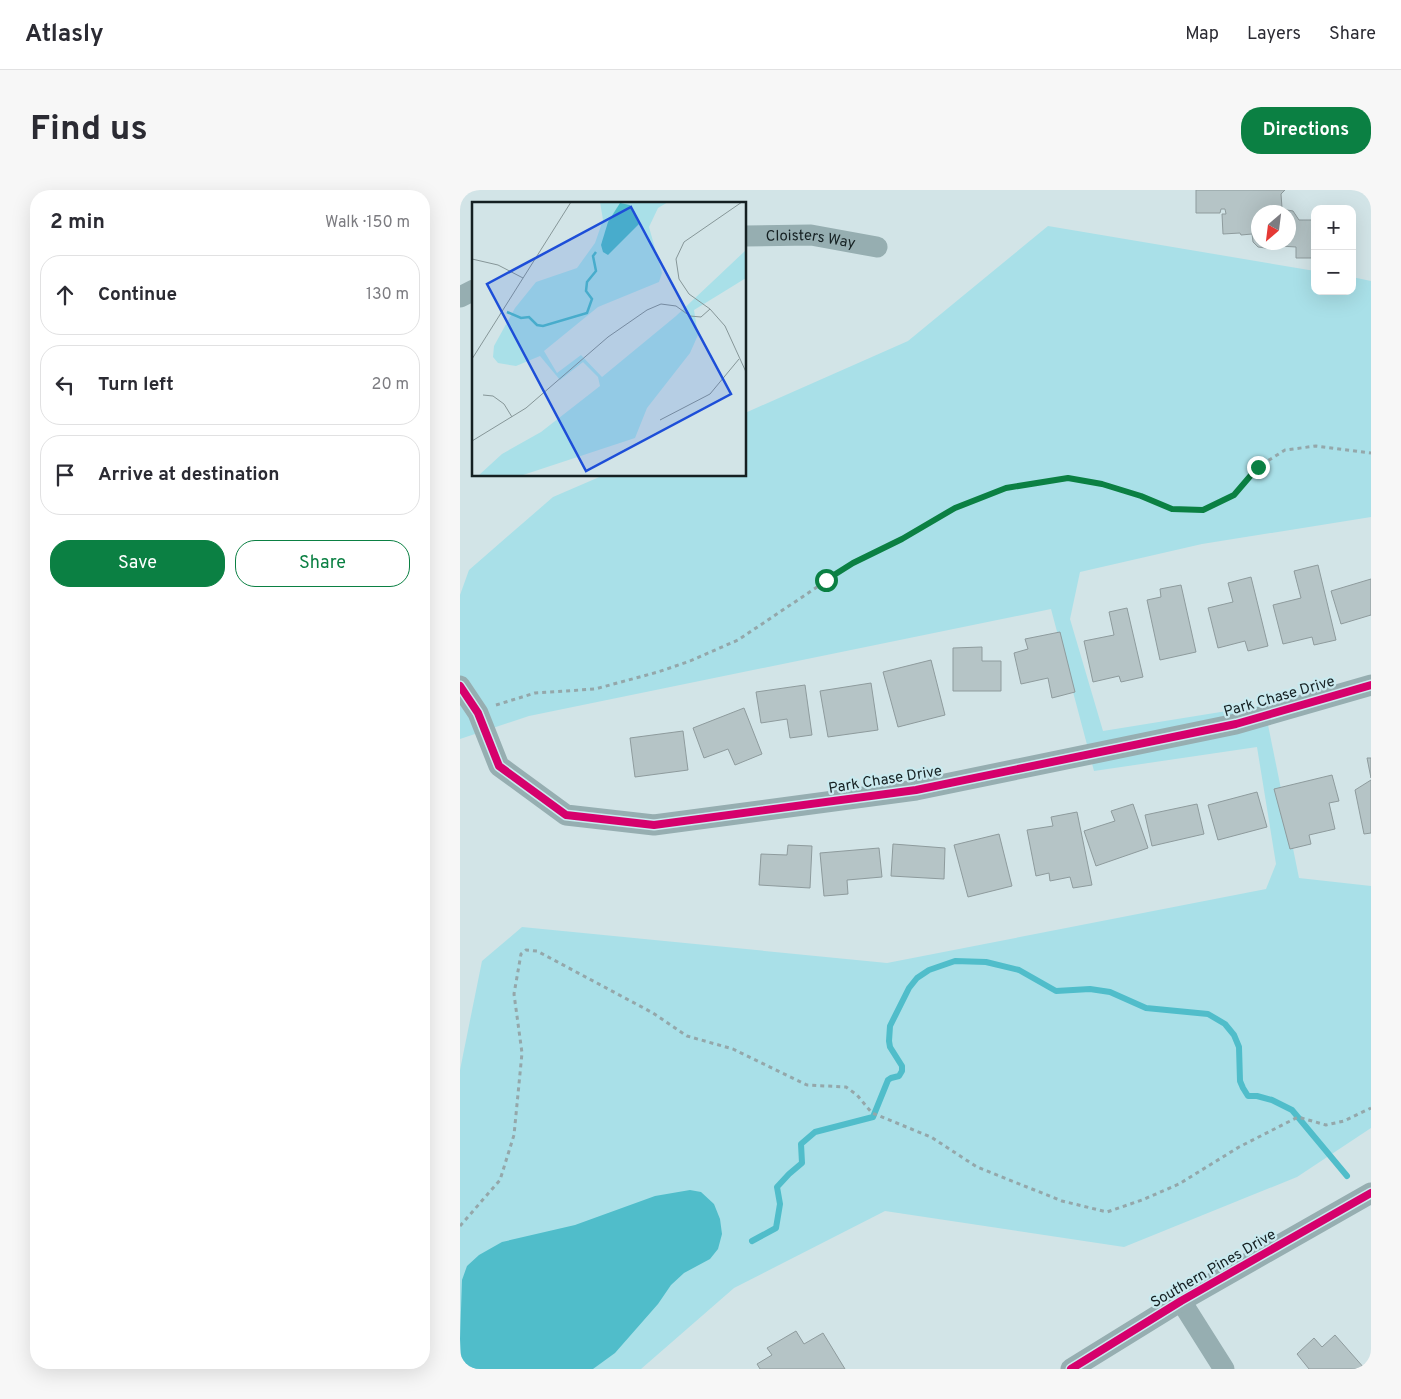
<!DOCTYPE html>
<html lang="en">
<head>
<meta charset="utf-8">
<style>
  :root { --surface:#fff; --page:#f7f7f7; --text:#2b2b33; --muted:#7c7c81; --line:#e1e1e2; --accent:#0b8043 }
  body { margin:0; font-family:Overpass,sans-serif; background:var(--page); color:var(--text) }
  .controls { position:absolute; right:15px; top:15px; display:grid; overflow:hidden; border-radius:10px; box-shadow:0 5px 20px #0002 }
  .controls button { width:45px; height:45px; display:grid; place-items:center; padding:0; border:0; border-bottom:1px solid var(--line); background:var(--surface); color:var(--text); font:25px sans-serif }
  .compass { position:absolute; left:791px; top:15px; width:45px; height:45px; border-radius:50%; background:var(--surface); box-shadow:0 5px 20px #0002; rotate:208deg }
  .stop { position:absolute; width:15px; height:15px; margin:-11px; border:4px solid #0b8043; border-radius:50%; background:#fff }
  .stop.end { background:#0b8043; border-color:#fff; box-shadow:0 1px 5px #0008 }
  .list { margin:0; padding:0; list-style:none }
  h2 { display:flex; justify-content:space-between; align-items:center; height:65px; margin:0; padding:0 20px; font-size:21px }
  h2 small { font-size:16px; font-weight:400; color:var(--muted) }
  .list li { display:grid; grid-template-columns:32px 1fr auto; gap:15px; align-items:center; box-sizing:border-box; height:80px; margin:0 10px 10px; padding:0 10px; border:1px solid var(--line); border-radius:20px }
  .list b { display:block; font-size:19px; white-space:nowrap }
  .list em { font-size:16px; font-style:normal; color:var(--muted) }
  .actions { display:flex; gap:10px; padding:15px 20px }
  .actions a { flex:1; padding:11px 0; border:1px solid var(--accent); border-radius:20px; text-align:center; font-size:18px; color:var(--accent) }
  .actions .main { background:var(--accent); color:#fff }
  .icon { flex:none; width:28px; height:28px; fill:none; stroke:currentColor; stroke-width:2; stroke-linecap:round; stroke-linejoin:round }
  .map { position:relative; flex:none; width:911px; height:1179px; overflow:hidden; border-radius:20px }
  header { display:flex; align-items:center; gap:30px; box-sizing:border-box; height:70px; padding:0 25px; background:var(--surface); border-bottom:1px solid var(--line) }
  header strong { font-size:24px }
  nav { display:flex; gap:28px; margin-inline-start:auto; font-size:18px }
  .intro { display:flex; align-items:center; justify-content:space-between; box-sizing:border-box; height:120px; padding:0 30px }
  h1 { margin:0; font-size:35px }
  .button { padding:12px 22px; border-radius:20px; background:var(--accent); color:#fff; font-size:18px; font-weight:700 }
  main { display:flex; gap:30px; padding:0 30px }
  aside { flex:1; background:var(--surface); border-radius:20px; box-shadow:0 5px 20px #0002 }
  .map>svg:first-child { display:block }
  .green { fill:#a9e0e8 }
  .water { fill:#50bdca }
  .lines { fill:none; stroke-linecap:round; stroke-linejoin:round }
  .stream { stroke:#50bdca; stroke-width:6 }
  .building { fill:#b5c4c6; stroke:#8e9b9d; fill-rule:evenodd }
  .path { stroke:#94a7aa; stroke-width:3; stroke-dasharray:4 4; stroke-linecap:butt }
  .minor { stroke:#96aeb1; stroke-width:21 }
  .cycleway-casing { stroke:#caeaef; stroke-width:11 }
  .cycleway { stroke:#d6006c; stroke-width:8 }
  .route { stroke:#0b8043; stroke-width:6 }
  .labels { text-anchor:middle; stroke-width:4.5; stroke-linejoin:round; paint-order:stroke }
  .street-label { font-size:15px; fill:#152022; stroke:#caeaef }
  .inset-river { fill:none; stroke:#50bdca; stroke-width:2.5 }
  .inset-road { fill:none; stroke:#869698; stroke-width:1 }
  .view { fill:#1d4ed8; fill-opacity:0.15; stroke:#1d4ed8; stroke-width:2.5 }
  .inset-edge { fill:none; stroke:#152022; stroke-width:2.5 }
</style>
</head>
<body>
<header>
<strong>Atlasly</strong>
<nav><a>Map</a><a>Layers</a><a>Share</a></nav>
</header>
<div class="intro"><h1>Find us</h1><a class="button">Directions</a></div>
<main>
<aside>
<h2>2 min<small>Walk · 150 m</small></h2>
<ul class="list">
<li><svg class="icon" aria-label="ahead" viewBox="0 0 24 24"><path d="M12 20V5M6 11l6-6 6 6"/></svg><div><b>Continue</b></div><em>130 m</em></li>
<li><svg class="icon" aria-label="left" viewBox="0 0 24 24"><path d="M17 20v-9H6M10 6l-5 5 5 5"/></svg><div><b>Turn left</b></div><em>20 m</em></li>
<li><svg class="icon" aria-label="arrive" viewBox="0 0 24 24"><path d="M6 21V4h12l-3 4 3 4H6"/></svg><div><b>Arrive at destination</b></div></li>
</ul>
<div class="actions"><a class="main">Save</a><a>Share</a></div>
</aside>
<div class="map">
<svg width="911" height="1179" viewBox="0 0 911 1179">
  <rect width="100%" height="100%" fill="#d2e4e7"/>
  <!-- green -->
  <path class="green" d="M 588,36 L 855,81 L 855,101 L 892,101 L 892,87 L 911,91 L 911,327 L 742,354 L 620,382 L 610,429 L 643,541 L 804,515 L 839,688 L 911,696 L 911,938 L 837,987 L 664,1057 L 425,1021 L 274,1098 L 181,1179 L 0,1179 L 0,880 L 22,771 L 62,737 L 427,773 L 806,699 L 816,674 L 797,557 L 634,581 L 591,419 L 69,526 L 0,549 L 0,405 L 9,380 L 93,307 L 144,285 L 285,285 L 285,223 L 448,151 Z"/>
  <!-- water -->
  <path class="water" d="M 230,1000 L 241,1002 L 254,1014 L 260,1029 L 262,1044 L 258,1059 L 250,1069 L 224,1083 L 211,1095 L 198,1114 L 155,1163 L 133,1179 L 2,1179 L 0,1149 L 2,1090 L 7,1076 L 19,1065 L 42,1052 L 115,1035 L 195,1006 Z"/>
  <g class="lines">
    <!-- stream -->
    <path class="stream" d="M 292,1051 L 316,1038 L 320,1014 L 317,997 L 329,984 L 342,973 L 341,954 L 355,942 L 413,927 L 428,890 L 431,888 L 439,886 L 442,881 L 442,876 L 430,857 L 429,851 L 430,836 L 449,798 L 457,788 L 469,780 L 495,771 L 526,772 L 559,780 L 596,801 L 630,799 L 650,802 L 686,818 L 748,824 L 765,834 L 774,845 L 779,857 L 780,891 L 783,898 L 788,906 L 797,906 L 812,910 L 832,920 L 887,986"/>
  </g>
  <!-- building -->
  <path class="building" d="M 736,0 L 825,0 L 821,4 L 822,18 L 827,20 L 833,21 L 839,30 L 855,30 L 855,68 L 836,68 L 836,57 L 820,56 L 820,53 L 813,59 L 798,57 L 793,52 L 792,44 L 781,45 L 780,43 L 763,44 L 762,24 L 766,24 L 765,19 L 761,19 L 760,23 L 736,23 ZM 798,22 L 828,22 L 828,52 L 798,52 Z
    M 858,375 L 876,450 L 854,455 L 852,447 L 823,454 L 813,415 L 841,408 L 834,381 Z
    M 791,387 L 808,456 L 788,461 L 785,451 L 758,458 L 748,418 L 773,412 L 768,393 Z
    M 911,389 L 911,425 L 881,434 L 871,401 Z
    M 721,395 L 736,462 L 700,470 L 687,410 L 701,407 L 700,399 Z
    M 667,418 L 683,487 L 661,492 L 659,486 L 633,492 L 624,451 L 654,445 L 649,422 Z
    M 600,442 L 615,502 L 592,508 L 588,488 L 561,494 L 554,463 L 568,459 L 565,449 Z
    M 522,457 L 522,471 L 541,471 L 541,501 L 493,501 L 493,458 Z
    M 471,470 L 485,525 L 438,537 L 423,482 Z
    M 411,493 L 418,540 L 368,547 L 360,501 Z
    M 345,495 L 352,545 L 330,548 L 327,529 L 301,533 L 296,502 Z
    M 284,518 L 302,564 L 275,575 L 268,559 L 244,568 L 233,538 Z
    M 223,541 L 228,580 L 175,587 L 170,548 Z
    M 907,568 L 911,568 L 911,588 Z
    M 872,585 L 879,611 L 869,613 L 875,639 L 849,645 L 851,654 L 830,659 L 814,599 Z
    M 911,590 L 911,643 L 904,644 L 895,600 Z
    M 797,602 L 807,637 L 758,650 L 748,615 Z
    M 673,614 L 688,658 L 636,676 L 624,641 L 655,631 L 651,621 Z
    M 737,614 L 744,644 L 692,656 L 685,625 Z
    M 617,622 L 632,695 L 613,698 L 610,687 L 590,691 L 589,683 L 576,686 L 567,640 L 593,636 L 591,627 Z
    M 539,644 L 552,696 L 508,707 L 494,655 Z
    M 433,654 L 485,658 L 484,689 L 431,686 Z
    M 328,655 L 352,656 L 350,698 L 299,695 L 301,664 L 327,665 Z
    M 419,658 L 422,687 L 387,690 L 388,704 L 364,706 L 360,663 Z
    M 336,1141 L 344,1154 L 363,1143 L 385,1179 L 300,1179 L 297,1174 L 312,1165 L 307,1158 Z
    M 875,1145 L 905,1179 L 849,1179 L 837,1164 L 854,1148 L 862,1157 Z"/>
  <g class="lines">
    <!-- path -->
    <path class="path" d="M 36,515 L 75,503 L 135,499 L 198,482 L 230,471 L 278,450 L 393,373 L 442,349 L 495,317 L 546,298 L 608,288 L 642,293 L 681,306 L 712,319 L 743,319 L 774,305 L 798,277 L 825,260 L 856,256 L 911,263
      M 0,1036 L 40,990 L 54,945 L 62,863 L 54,804 L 61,764 L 66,760 L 77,761 L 193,823 L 227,846 L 273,859 L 347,895 L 386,897 L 397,905 L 412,923 L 471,947 L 517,977 L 602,1011 L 647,1022 L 682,1010 L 719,994 L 779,957 L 838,927 L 866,935 L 884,931 L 911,918"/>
    <!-- minor -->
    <g class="minor">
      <path id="s1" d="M 285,46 L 351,45 L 417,57"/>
      <path d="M 0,107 L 14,100"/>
      <path d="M 0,496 L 18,523 L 39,576 L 106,625 L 194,635 L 456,600 L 776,534 L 911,495"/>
      <path d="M 721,1111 L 764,1179"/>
      <path d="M 611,1179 L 721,1111 L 911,1003"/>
    </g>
    <defs>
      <path id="cycleway" d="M 0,496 L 18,523 L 39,576 L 106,625 L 194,635 L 456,600 L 776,534 L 911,495
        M 611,1179 L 721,1111 L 911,1003"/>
    </defs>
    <!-- cycleway casing -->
    <use href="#cycleway" class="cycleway-casing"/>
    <!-- cycleway -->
    <use href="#cycleway" class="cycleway"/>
  </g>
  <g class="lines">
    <!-- route -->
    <path class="route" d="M 366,390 L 393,373 L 442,349 L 495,318 L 546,298 L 608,288 L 642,294 L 681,306 L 712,319 L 743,320 L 774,305 L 798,277"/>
  </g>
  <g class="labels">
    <!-- street labels -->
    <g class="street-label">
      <text dy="5" stroke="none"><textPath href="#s1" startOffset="66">Cloisters Way</textPath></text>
      <text transform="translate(819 506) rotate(-16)" y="5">Park Chase Drive</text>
      <text transform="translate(425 589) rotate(-9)" y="5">Park Chase Drive</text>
      <text transform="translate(753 1078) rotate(-30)" y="5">Southern Pines Drive</text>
    </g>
  </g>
  <!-- overview -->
  <g transform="translate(12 12)">
    <rect width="274" height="274" fill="#d2e4e7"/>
    <path d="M 128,0 L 196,0 L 186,6 L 177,25 L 190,71 L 187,80 L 126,105 L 72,149 L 85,171 L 109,153 L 130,175 L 204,114 L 274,48 L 274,76 L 222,108 L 226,133 L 218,151 L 175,206 L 163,236 L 51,273 L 7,273 L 30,252 L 69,230 L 128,184 L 126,175 L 111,160 L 88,178 L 68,154 L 44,164 L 26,161 L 21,155 L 22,144 L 43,106 L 64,80 L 105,66 L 123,41 L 131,18 Z" fill="#a9e0e8"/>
    <path d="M 148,1 L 158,3 L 167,22 L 136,53 L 131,50 L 129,43 L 136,20 Z" fill="#50bdca"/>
    <path class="inset-river" d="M 35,110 L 49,116 L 57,115 L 65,123 L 71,124 L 115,111 L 120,97 L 114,89 L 115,80 L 124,69 L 121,54 L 124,50"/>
    <path class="inset-road" d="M 270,0 L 212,40 L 204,57 L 207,77 L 217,92 L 238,107 L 253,124 L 274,170M 0,57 L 26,63 L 51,76M 0,157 L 99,0M 11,193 L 21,194 L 32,202 L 40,215M 188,218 L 238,192 L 267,157M 0,239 L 54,206 L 136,135 L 175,108 L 189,102 L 204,104 L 218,114 L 229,115 L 238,107"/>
    <path class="view" d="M 159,5 L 259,192 L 114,269 L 15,82 Z"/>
    <rect width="274" height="274" class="inset-edge"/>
  </g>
</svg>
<div class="controls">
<button>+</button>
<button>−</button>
</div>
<svg class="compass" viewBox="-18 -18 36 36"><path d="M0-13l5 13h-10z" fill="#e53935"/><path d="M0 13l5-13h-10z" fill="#7c7c81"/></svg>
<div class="stop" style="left:366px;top:390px"></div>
<div class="stop end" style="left:798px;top:277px"></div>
</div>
</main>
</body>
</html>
